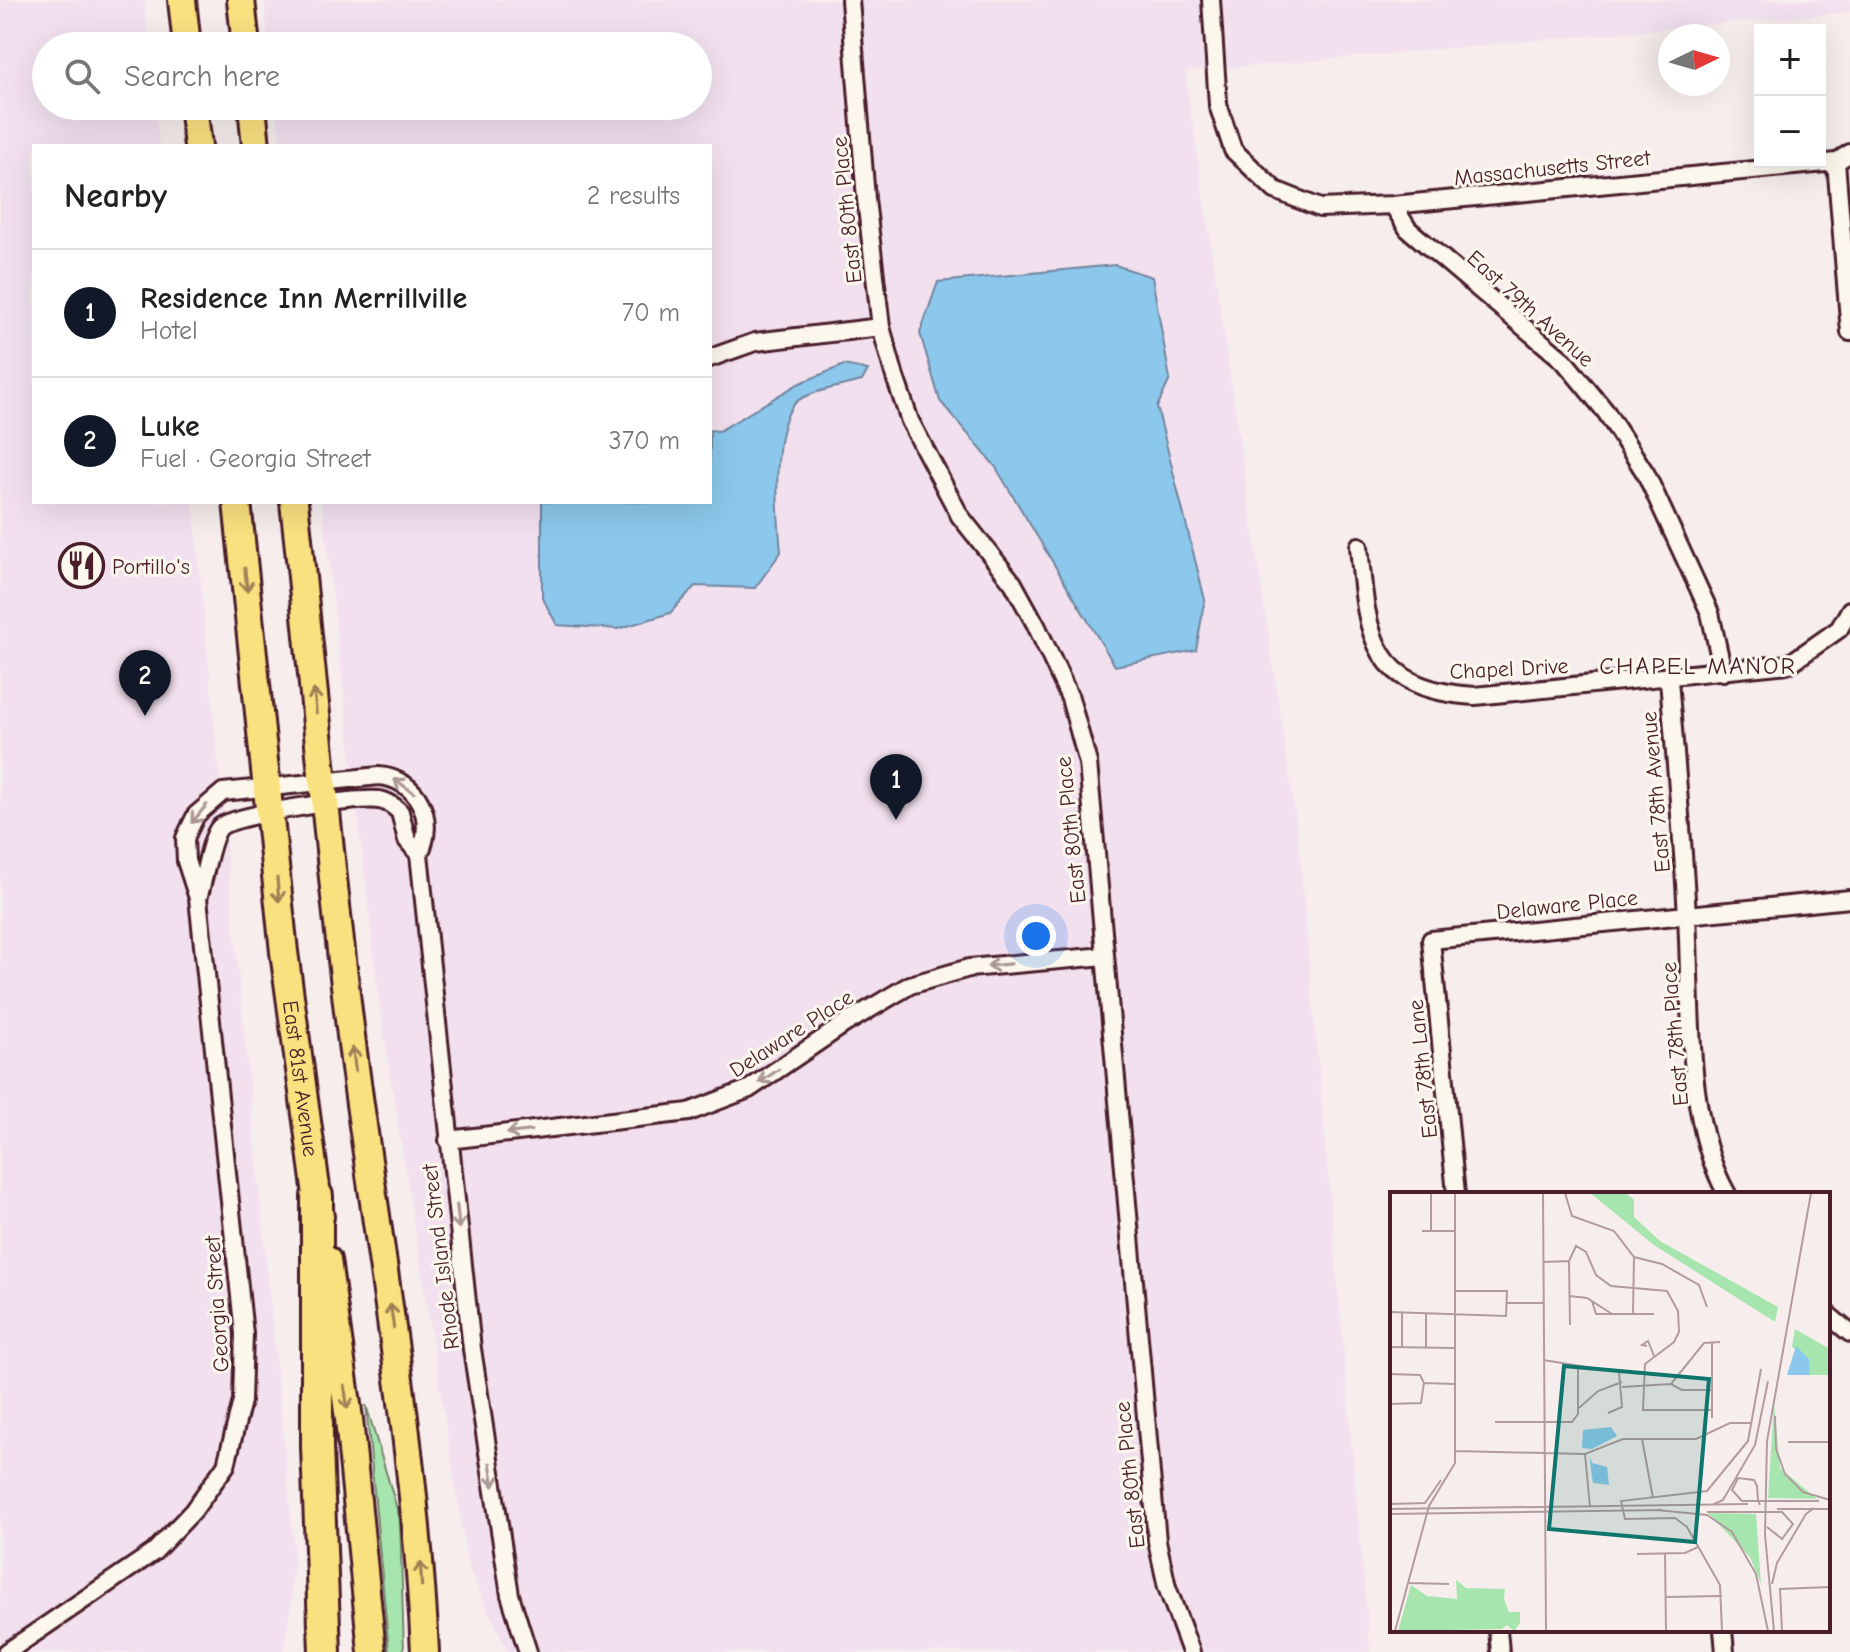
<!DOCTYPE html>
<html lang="en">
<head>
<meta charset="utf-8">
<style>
  :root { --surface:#fff; --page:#f2f2f2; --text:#222; --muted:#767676; --line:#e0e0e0; --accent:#111827 }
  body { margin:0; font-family:"Comic Neue",sans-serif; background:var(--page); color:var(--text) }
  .controls { position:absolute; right:24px; top:24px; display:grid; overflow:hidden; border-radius:0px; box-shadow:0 8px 32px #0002 }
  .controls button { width:72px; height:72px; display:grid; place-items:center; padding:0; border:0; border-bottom:2px solid var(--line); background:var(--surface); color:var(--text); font:40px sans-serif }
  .compass { position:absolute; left:1658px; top:24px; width:72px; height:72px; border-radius:50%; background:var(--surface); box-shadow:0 8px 32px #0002; rotate:85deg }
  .you { position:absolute; left:1036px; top:936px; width:28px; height:28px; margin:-20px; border:6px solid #fff; border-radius:50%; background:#1a73e8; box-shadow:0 0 0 12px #1a73e833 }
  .badge { display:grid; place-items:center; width:52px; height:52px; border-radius:50%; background:var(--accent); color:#fff; font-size:26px; font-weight:700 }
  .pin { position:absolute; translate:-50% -66px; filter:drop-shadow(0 2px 4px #0008) }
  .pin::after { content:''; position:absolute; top:42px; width:28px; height:24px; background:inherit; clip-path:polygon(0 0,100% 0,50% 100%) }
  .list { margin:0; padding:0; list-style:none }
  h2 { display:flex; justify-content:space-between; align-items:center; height:104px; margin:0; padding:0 32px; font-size:34px }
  h2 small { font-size:26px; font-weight:400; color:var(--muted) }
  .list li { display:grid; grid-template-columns:52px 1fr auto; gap:24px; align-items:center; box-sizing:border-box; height:128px; padding:0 32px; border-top:2px solid var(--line) }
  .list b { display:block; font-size:30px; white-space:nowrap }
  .list p { margin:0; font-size:26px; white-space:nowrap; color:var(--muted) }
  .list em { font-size:26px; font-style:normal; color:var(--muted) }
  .icon { flex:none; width:44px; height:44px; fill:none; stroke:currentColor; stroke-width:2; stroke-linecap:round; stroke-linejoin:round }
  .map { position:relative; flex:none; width:1850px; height:1652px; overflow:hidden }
  .search { position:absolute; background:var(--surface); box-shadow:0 8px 32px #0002; left:32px; top:32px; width:680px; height:88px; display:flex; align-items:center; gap:20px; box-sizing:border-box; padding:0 28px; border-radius:44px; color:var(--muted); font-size:30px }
  .panel { position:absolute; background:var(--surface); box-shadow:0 8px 32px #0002; left:32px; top:144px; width:680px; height:360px; border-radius:0px }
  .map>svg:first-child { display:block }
  .built { fill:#f2e0ee }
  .green { fill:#a6e6ae; stroke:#78826c; stroke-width:2 }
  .water { fill:#8bc8eb; stroke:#71849e; stroke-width:2 }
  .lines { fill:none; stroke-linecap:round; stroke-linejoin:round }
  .street-casing { stroke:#4a1f2b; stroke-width:22 }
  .primary-casing { stroke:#4a1f2b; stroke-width:32 }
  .highway-casing { stroke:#4a1f2b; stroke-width:36 }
  .street { stroke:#fbf7ec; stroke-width:16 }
  .primary { stroke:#fae180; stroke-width:26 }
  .highway { stroke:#fae180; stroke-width:30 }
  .oneway { stroke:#a28056 }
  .oneway2 { stroke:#ab9695 }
  .labels { text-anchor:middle; stroke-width:6; stroke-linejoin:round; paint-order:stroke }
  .street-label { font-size:22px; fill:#4a1f2b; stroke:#fbf7ec }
  .poi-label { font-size:22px; fill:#4a1f2b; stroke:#fbf7ec; text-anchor:start }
  .neighbourhood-label { font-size:24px; letter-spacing:2px; fill:#4a1f2b; stroke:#fbf7ec }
  .inset-road { fill:none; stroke:#b29b9f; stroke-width:2 }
  .view { fill:#0f766e; fill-opacity:0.15; stroke:#0f766e; stroke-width:4 }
  .inset-edge { fill:none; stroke:#4a1f2b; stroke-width:4 }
</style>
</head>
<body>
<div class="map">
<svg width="1850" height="1652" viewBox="0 0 1850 1652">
  <rect width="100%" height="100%" fill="#f7eded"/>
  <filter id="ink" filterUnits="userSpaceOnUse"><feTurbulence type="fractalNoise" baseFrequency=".0125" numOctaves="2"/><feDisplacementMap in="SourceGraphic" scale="16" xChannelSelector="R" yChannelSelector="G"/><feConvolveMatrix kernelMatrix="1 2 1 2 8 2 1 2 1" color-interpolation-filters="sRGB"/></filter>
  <g filter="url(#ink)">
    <!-- built -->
    <path class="built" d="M 0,0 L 144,0 L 149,46 L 46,46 L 46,106 L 155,106 L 159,146 L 34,146 L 34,502 L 193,502 L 294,1549 L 291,1605 L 283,1652 L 0,1652 Z
      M 264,0 L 1850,0 L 1850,12 L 1185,72 L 1298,834 L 1370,1652 L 508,1652 L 468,1567 L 380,1009 L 322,502 L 710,502 L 710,146 L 281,146 L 276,106 L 698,106 L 698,46 L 269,46 Z"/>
    <!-- green -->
    <path class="green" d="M 366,1405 L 400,1519 L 404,1652 L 389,1652 Z"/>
    <!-- water -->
    <path class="water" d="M 1115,265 L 1152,277 L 1170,379 L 1157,407 L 1205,600 L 1196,650 L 1115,666 L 995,466 L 940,401 L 920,333 L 938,282 Z
      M 844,365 L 868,370 L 862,381 C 843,386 820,389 802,398 C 768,414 778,519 781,552 L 755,588 L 695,586 L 670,613 L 618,629 L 557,625 L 542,597 L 542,502 L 710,502 L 710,430 L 719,431 L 798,384 Z"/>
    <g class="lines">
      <defs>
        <path id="street" d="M 850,0 L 866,199 L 881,327 L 895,377 L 910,421 L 960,516 L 1013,583 L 1036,625 L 1070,698 L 1088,763 L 1157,1541 L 1167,1587 L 1191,1652
          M 1211,0 L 1218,105 L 1233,150 L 1275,190 L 1320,208 L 1393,205 L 1836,162
          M 1850,153 L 1836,162 L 1850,332
          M 1393,205 L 1408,229 L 1564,361 L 1606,412 L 1646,474 L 1710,613 L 1723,672
          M 710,358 L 755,342 L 881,327
          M 1359,546 C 1367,635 1369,689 1475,696 L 1789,664 L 1839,629 L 1850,610
          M 1669,679 C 1675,758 1683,838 1687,917 C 1692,1001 1684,1119 1727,1194
          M 198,898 C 204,882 210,837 220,827 C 235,814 357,797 379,800 C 388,801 394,806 400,812 L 407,840 L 419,854
          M 448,1140 L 689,1112 L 749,1089 L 846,1023 L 910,985 L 969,968 L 1105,956
          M 1456,1194 L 1431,940 L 1850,899
          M 1828,1315 L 1850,1333
          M 1498,1630 L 1500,1652
          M 1723,1630 L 1725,1652
          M 7,1652 L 154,1552 L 193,1511 L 226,1465 L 242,1401 L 244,1334 L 198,898 L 186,861 L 185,838 L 196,815 L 223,792 L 379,776 C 418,779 437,820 419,854 L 472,1349 L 510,1595 L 528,1652"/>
        <g id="primary">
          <path d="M 182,0 L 187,46"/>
          <path d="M 241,0 L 246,46"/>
          <path d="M 193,106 L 198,146"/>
          <path d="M 252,106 L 256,146"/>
          <path id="s1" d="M 237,502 L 284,952 L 320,1217"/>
          <path d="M 294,502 C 315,693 331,884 356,1075 C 382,1267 416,1458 425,1652"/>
          <path d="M 327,1260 L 349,1419 L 372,1652"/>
        </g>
        <path id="highway" d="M 317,1196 L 317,1447 L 325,1652"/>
      </defs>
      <!-- street casing -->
      <use href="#street" class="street-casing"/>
      <!-- primary casing -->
      <use href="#primary" class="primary-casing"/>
      <!-- highway casing -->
      <use href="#highway" class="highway-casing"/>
      <!-- street -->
      <use href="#street" class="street"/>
      <!-- primary -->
      <use href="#primary" class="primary"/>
      <!-- highway -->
      <use href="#highway" class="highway"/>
    </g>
    <!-- one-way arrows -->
    <defs><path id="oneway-shaft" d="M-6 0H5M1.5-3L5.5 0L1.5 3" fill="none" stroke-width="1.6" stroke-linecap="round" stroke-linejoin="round" transform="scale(2)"/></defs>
    <g class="oneway">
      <use href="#oneway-shaft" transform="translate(246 580) rotate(84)"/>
      <use href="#oneway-shaft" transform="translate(315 701) rotate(-96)"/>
      <use href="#oneway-shaft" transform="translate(278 890) rotate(85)"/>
      <use href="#oneway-shaft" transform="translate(354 1059) rotate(-97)"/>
      <use href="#oneway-shaft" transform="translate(392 1316) rotate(-98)"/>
      <use href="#oneway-shaft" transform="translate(346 1397) rotate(83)"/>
      <use href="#oneway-shaft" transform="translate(421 1574) rotate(-93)"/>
    </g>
    <g class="oneway2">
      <use href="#oneway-shaft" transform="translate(404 786) rotate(-145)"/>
      <use href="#oneway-shaft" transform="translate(199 814) rotate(130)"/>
      <use href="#oneway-shaft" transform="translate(999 965) rotate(175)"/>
      <use href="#oneway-shaft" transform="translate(769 1076) rotate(146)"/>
      <use href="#oneway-shaft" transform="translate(519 1132) rotate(174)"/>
      <use href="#oneway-shaft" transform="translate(458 1217) rotate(84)"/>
      <use href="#oneway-shaft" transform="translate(492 1475) rotate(81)"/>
    </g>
  </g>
  <!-- icons -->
  <defs>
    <symbol id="restaurant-ring" viewBox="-11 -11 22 22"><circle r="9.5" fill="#fbf7ec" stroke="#4a1f2b" stroke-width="1.5"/><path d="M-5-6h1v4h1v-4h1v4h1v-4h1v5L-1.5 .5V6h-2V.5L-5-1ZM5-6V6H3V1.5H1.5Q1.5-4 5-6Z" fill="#4a1f2b"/></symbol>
  </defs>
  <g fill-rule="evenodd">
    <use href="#restaurant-ring" x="56" y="540" width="51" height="51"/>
  </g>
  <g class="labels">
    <!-- street labels -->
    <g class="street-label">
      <text transform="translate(1552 167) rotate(-6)" y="8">Massachusetts Street</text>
      <text transform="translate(846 210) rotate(-96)" y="8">East 80th Place</text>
      <text transform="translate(1531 308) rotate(42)" y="8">East 79th Avenue</text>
      <text transform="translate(1509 668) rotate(-3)" y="8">Chapel Drive</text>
      <text transform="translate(1655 792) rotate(-95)" y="8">East 78th Avenue</text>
      <text transform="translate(1070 830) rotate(-96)" y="8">East 80th Place</text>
      <text transform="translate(1567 904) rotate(-6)" y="8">Delaware Place</text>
      <text transform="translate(791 1033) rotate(-33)" y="8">Delaware Place</text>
      <text transform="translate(1674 1034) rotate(-95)" y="8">East 78th Place</text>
      <text transform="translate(1422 1069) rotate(-96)" y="8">East 78th Lane</text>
      <text dy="8" stroke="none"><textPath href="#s1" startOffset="580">East 81st Avenue</textPath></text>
      <text transform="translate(440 1257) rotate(-97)" y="8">Rhode Island Street</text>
      <text transform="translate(216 1304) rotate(-94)" y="8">Georgia Street</text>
      <text transform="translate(1129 1475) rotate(-96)" y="8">East 80th Place</text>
    </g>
    <!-- poi labels -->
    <g class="poi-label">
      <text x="112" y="574">Portillo's</text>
    </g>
    <!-- neighbourhood labels -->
    <g class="neighbourhood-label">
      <text x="1698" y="674">CHAPEL MANOR</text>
    </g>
  </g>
  <!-- overview -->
  <g transform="translate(1390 1192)">
    <rect width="440" height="440" fill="#f7eded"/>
    <path d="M 200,1 L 236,1 L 244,8 L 244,25 L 270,49 L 388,115 L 385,130 L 264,53 ZM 405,137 L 440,157 L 440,183 L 420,183 L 414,163 L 402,155 ZM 384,211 L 390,276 L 427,307 L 378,306 ZM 318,321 L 366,322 L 371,392 L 360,365 ZM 66,388 L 76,396 L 115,397 L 114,407 L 119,420 L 130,420 L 130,431 L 124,439 L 117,433 L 112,437 L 8,439 L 21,393 L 37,404 L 67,407 Z" fill="#a6e6ae"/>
    <path d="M 406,154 L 419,167 L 420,183 L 397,183 ZM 221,235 L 227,244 L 202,257 L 192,256 L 193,238 ZM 199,263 L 202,271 L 217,275 L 219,293 L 203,291 Z" fill="#8bc8eb"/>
    <path class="inset-road" d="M 153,1 L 156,439M 175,1 L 182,24 L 224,39 L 244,65 L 272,72 L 309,93 L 317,115M 32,39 L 65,39M 41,39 L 41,1M 179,69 L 180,133M 153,70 L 179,69 L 186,54 L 196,60 L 206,83 L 221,94 L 277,99 L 288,119 L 289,140 L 284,150 L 255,172 L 253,218 L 322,218M 180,104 L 197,106 L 222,122M 202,109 L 206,122 L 264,122M 116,111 L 153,111M 0,120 L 116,124 L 117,99 L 65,99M 243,122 L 244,65M 322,150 L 322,226M 257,154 L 252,153 L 258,149 L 264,164M 0,155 L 64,156M 12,155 L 12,121M 36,156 L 36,121M 153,168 L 229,180 L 232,215 L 218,221M 0,182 L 30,183 L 34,191 L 31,211 L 0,212M 34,191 L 64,192M 281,192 L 314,151 L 330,150M 232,195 L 281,192 L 292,198 L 322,198M 189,216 L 208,199 L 232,190M 385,224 L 386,257 L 395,282 L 413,300 L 440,308M 105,230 L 182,230 L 188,222 L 188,177M 252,247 L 263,306M 398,250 L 440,250M 65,259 L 195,262 L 233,247 L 306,247 L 340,231 L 362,231M 195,262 L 200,315M 0,312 L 35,311 L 51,288M 324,312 L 333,308 L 365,253 L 378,189M 370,313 L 368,308 L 367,294 L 364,288 L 348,286 L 342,298 L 352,309 L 429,309M 0,317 L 358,312M 387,317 L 440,317M 267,318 L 317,323 L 342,340 L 366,382 L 378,439M 317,320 L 392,320 L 403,332 L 392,347 L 377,335M 0,322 L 272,318M 275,361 L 276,439M 247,362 L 295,361 L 308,355M 19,391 L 59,392M 382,392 L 387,371 L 416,322 L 424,316M 276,405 L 332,404M 5,439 L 39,314 L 65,271 L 65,1M 332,439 L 330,393 L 297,335 L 285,326 L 235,327 L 231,309 L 317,299 L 358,249 L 371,177M 384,439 L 375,343 L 377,249 L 421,1M 392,439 L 390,397 L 440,395"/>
    <path class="view" d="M 174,174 L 319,187 L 305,350 L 159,337 Z"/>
    <rect width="440" height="440" class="inset-edge"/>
  </g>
</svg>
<div class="controls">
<button>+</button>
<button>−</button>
</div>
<svg class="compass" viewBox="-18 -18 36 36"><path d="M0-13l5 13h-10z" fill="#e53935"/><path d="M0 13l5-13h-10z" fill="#767676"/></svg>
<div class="you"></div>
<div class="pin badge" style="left:896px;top:820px">1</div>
<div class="pin badge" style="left:145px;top:716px">2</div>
<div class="search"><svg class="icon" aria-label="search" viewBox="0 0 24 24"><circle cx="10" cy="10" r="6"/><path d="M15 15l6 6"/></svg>Search here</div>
<section class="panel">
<h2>Nearby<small>2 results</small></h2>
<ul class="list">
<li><span class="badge">1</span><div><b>Residence Inn Merrillville</b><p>Hotel</p></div><em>70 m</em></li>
<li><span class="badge">2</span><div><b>Luke</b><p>Fuel · Georgia Street</p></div><em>370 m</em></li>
</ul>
</section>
</div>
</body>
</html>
